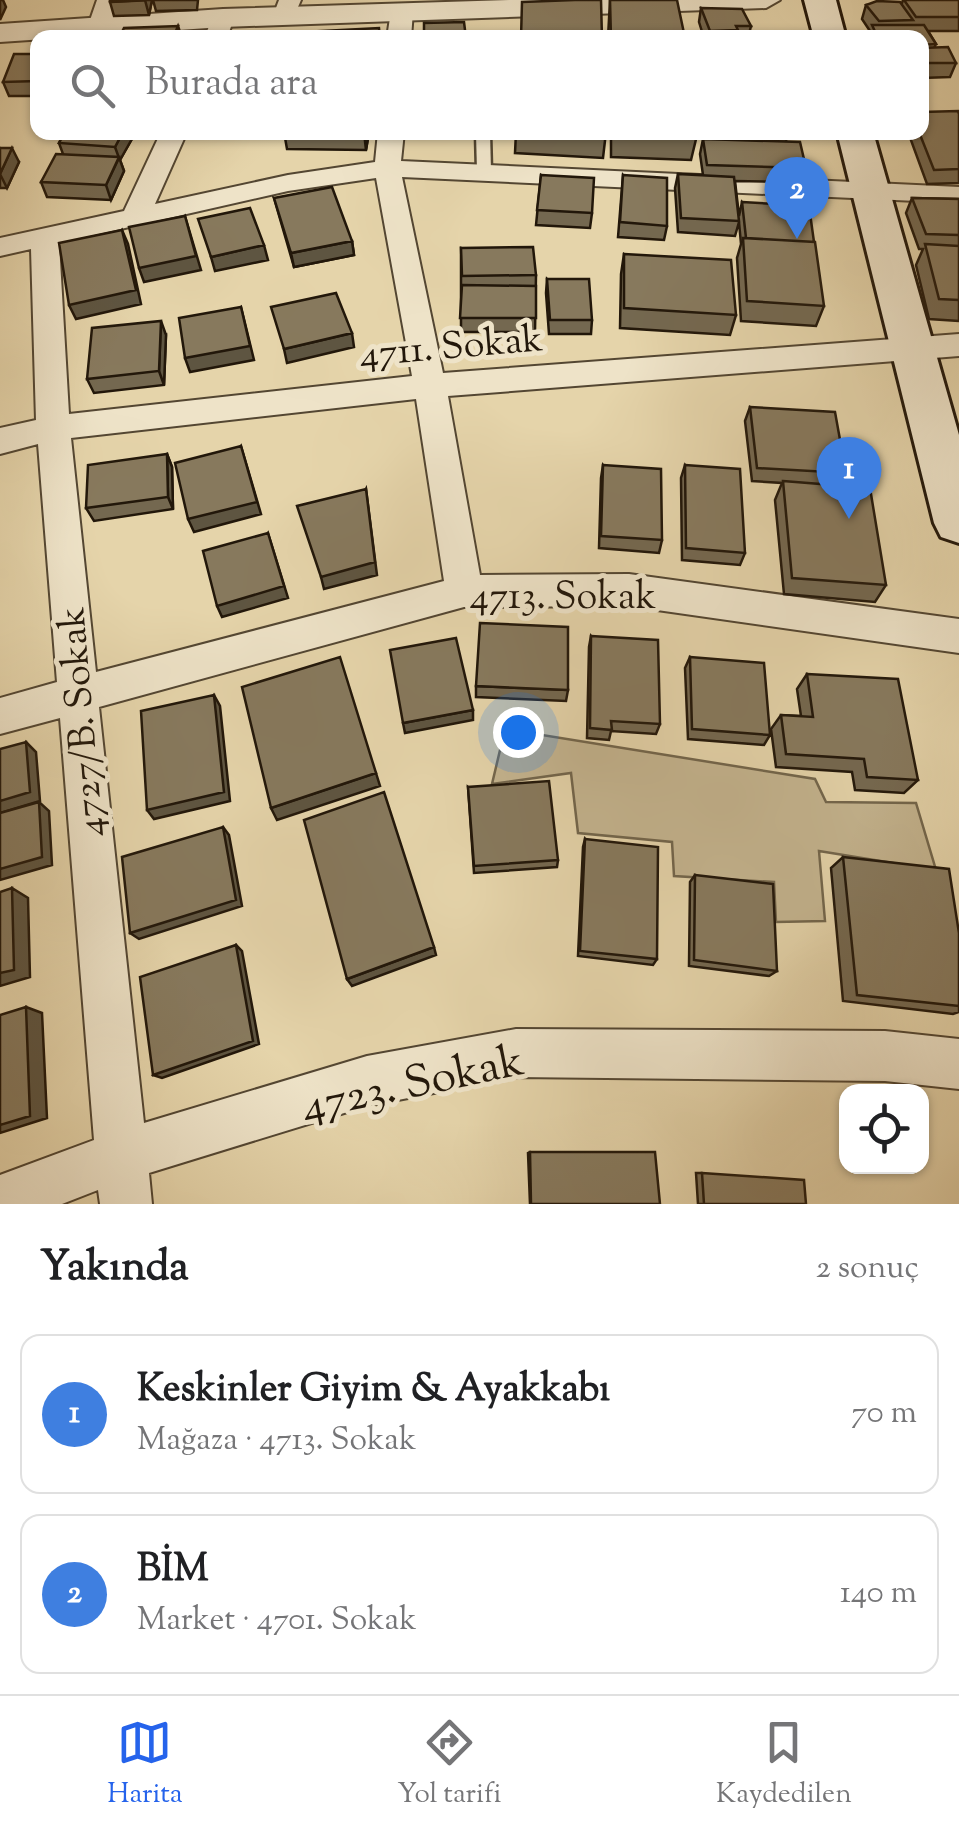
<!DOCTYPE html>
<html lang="tr">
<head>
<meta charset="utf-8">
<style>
  :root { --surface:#fff; --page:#f6f6f6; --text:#202124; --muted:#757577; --line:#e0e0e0; --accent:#2563eb }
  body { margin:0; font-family:"Sorts Mill Goudy",serif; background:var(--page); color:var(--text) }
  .controls { position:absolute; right:30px; bottom:30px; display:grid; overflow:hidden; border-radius:20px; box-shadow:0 2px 8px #0004 }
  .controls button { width:90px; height:90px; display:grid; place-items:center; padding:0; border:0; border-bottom:2px solid var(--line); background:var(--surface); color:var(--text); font:50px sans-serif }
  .you { position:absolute; left:518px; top:732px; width:35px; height:35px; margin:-25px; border:8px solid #fff; border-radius:50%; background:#1a73e8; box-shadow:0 0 0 15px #1a73e833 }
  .badge { display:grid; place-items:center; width:65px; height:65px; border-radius:50%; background:var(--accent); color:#fff; font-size:32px; font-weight:700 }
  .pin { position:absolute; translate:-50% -82px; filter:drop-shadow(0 2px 5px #0008) }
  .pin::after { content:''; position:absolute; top:52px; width:35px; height:30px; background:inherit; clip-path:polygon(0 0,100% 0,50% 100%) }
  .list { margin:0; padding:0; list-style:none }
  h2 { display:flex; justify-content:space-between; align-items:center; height:130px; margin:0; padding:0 40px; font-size:42px }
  h2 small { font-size:32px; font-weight:400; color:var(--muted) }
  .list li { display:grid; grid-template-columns:65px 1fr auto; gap:30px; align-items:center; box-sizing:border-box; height:160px; margin:0 20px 20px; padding:0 20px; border:2px solid var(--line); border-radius:20px }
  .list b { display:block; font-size:38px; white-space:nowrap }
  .list p { margin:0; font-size:32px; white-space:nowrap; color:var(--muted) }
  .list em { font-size:32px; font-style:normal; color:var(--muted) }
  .icon { flex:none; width:55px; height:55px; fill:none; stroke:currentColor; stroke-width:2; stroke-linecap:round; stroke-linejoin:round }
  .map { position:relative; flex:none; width:959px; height:1204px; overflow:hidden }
  .search { position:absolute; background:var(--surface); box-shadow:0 2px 8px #0004; left:30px; right:30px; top:30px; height:110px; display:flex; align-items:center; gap:25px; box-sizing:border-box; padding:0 35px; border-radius:20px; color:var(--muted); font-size:38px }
  .sheet { height:490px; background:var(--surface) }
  nav { display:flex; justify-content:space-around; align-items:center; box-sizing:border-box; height:140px; border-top:2px solid var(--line); background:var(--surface); font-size:28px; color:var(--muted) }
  nav a { display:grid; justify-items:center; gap:5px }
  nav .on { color:var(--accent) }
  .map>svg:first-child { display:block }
  .green { fill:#c4b48f; stroke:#73664c; stroke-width:2.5 }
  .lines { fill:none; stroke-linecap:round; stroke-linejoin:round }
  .service-casing { stroke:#534632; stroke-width:5 }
  .minor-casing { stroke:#534632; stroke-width:4 }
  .tertiary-casing { stroke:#534632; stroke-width:4 }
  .secondary-casing { stroke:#22170a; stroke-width:6 }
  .service { fill:#eee3c8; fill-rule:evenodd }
  .minor { fill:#eee3c8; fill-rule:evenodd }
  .tertiary { fill:#eee3c8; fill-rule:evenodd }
  .secondary { fill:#eee3c8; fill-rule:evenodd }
  .wall { fill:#746850; stroke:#22170a; stroke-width:2.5 }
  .shaded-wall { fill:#5e5541; stroke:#22170a; stroke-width:2.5 }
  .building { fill:#87795d; stroke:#22170a; stroke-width:2.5 }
  .labels { text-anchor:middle; stroke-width:10; stroke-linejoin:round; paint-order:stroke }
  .street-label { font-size:38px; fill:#22170a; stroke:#eee3c8 }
  .near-street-label { font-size:45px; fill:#22170a; stroke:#eee3c8 }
</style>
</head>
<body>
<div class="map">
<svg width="959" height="1204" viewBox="0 0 959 1204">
  <rect width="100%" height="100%" fill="#e5d4aa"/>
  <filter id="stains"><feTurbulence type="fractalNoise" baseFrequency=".002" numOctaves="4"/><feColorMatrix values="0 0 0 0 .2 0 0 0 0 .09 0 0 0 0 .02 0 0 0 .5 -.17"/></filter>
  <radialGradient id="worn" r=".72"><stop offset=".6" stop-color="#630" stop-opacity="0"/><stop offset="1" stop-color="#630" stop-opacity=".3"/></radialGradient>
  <!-- green -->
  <path class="green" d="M 505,729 L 815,779 L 826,802 L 916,803 L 936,870 L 819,851 L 825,921 L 776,922 L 774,882 L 674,876 L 672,842 L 578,833 L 571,773 L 492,784 Z"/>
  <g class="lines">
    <defs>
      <path id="service" d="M 476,133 L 490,133 L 491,171 L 484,175 L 477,171 Z"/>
      <path id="minor" d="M 97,0 L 119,0 L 110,26 L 99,33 L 88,26 Z
        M 279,0 L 301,0 L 292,21 L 284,23 L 273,16 Z
        M 402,4 L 413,11 L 411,38 L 387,38 L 391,11 Z
        M 223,11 L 234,18 L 227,38 L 204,38 L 215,13 Z
        M 161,132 L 187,132 L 155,204 L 288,175 L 375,162 L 378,132 L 404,132 L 401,161 L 959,187 L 959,203 L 402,177 L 443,373 L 959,334 L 959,356 L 448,396 L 480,575 L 629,574 L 959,619 L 959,653 L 629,606 L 464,607 L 99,707 L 144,1123 L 367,1056 L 516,1029 L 885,1031 L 959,1039 L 959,1089 L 885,1081 L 516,1077 L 367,1106 L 149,1173 L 152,1204 L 100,1204 L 98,1190 L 62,1204 L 0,1204 L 0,1175 L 94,1140 L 60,718 L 0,734 L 0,698 L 57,682 L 38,444 L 0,454 L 0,428 L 36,420 L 31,249 L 0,256 L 0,238 L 124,211 ZM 376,178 L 412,376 L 69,414 L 59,243 L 288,191 ZM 416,399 L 444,581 L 96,672 L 71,438 Z"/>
      <path id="tertiary" d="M 509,0 L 780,0 L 766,8 L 223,27 L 0,42 L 0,24 L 223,9 Z"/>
      <path id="secondary" d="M 804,0 L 836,0 L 846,38 L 814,38 Z
        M 837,132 L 873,132 L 959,435 L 959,543 L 941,537 L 934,523 Z"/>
    </defs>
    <!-- service casing -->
    <use href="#service" class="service-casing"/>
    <!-- minor casing -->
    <use href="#minor" class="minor-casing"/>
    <!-- tertiary casing -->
    <use href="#tertiary" class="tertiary-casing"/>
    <!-- secondary casing -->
    <use href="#secondary" class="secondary-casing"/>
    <!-- service -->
    <use href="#service" class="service"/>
    <!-- minor -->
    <use href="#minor" class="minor"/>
    <!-- tertiary -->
    <use href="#tertiary" class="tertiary"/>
    <!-- secondary -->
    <use href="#secondary" class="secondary"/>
  </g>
  <!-- wall -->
  <path class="wall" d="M 152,0 L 149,15 L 114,16 L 110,2 Z
    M 153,0 L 198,0 L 197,10 L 156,11 Z
    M 610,0 L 685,38 L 608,38 Z
    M 903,0 L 959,0 L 959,31 L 928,31 L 936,44 L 934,48 L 956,63 L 950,77 L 922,78 L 922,38 L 868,38 L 870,31 L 862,19 L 866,5 L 902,3 Z
    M 701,8 L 751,26 L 748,38 L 704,38 L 699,22 Z
    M 38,54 L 38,96 L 9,96 L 3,82 Z
    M 959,114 L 959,183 L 927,184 L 908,132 L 922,132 Z
    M 65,132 L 146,132 L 145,134 L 132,133 L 133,137 L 120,160 L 124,171 L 111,200 L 47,197 L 41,182 L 63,154 L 59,143 Z
    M 284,132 L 369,132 L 366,150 L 287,149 Z
    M 516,132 L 606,132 L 603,158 L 515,153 Z
    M 611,132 L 696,132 L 697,135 L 691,160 L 611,157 Z
    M 729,132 L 788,132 L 786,141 L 806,168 L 802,182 L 735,181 L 739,216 L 742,202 L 824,306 L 816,326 L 741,321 L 737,258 L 741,244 L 739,222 L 735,236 L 678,232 L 675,188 L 678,174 L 703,175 L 700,154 L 703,139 L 730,140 Z
    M 0,148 L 19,162 L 7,188 L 0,188 Z
    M 541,175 L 592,213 L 590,228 L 536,225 Z
    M 623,175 L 667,226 L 664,240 L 618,237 Z
    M 274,198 L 352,241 L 354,255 L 294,267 Z
    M 912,198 L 959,199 L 959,321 L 929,319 L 916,265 L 923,249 L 919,249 L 906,213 Z
    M 461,248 L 536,275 L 535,332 L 461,332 Z
    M 624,254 L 736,315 L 730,335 L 620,328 L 621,274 Z
    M 547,279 L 592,320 L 591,334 L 549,334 L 546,293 Z
    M 166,335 L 164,385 L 94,393 L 87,379 Z
    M 750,407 L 846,473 L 840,486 L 886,585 L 875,602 L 784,594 L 775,500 L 782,483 L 752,481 L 745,421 Z
    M 167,454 L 172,467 L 173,509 L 94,521 L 86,508 Z
    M 603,465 L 662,540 L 659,553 L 599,548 L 601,478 Z
    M 685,465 L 745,553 L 740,565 L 682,560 L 681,478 Z
    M 591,636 L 660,724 L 656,734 L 611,731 L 609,740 L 587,738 L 589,647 Z
    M 690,657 L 770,735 L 764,745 L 688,739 L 685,668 Z
    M 807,674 L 918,780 L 904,793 L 855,790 L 852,772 L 776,767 L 771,729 L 781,715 L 801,716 L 797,689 Z
    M 476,686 L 568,690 L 566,701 L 476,697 Z
    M 468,787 L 558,860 L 557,867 L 474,873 Z
    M 585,839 L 657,959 L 653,965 L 578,956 L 583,847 Z
    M 843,857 L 959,933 L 959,1012 L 953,1014 L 843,1001 L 831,868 Z
    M 695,875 L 777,971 L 769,976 L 689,966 L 690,882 Z
    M 530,1152 L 660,1204 L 530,1204 L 528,1153 Z
    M 696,1173 L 702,1173 L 806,1204 L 698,1204 Z"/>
  <!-- shaded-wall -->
  <path class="shaded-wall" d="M 0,0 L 3,0 L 6,7 L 0,20 Z
    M 145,0 L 152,0 L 149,15 Z
    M 178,26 L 182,38 L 173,38 Z
    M 123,132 L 131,132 L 133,137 L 120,160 L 124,171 L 111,200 L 106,185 L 119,158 L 115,147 Z
    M 364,132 L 369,132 L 366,150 Z
    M 12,148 L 19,162 L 7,188 L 0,174 Z
    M 185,216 L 201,270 L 144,282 L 139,268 Z
    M 122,230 L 128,244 L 141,304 L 76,319 L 69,305 Z
    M 352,241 L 354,255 L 294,267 L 291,253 Z
    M 264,245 L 268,260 L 215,271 L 211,257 Z
    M 241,307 L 254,360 L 190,372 L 185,358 Z
    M 161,321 L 166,335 L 164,385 L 159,371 Z
    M 352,333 L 354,347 L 287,363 L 284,349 Z
    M 241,446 L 261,514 L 194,532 L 188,519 Z
    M 167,454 L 172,467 L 173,509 L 168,497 Z
    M 366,489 L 377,575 L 324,589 L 321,577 Z
    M 268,533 L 288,598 L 222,617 L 217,606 Z
    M 214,695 L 220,706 L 230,801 L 154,819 L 147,810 Z
    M 473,710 L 473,720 L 405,733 L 403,723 Z
    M 26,742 L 36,752 L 40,801 L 0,813 L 0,801 Z
    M 376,773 L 380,786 L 277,820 L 271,808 Z
    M 39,802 L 49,811 L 52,865 L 0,880 L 0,869 Z
    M 223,827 L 229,835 L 242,906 L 139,939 L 130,933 Z
    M 12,888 L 28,898 L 30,977 L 0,986 L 0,973 Z
    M 236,945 L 242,951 L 259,1044 L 162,1078 L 153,1075 Z
    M 434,947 L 436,955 L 352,986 L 347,979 Z
    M 26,1007 L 42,1013 L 47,1118 L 0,1133 L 0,1125 Z"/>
  <!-- building -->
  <path class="building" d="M 110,0 L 145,0 L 110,2 Z
    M 575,0 L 601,0 L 602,38 L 521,38 L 522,2 Z
    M 610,0 L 677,0 L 685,38 L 611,38 Z
    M 904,0 L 959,0 L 959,17 L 916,17 Z
    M 877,1 L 900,2 L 913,20 L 879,21 L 866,5 Z
    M 701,8 L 742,9 L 751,26 L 736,26 L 738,30 L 710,31 Z
    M 464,22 L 466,38 L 418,38 L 424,35 L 424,23 Z
    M 872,25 L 924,25 L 936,44 L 922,45 L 922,38 L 878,38 Z
    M 178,26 L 173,38 L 119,38 L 124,28 Z
    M 379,28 L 380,38 L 284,38 L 284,33 Z
    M 948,47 L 956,63 L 922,63 L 922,48 Z
    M 14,54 L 38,54 L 38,81 L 3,82 Z
    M 958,111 L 959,114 L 959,169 L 934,170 L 919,132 L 922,132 L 922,112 Z
    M 65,132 L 123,132 L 115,147 L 59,143 Z
    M 635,132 L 696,132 L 697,135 Z
    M 703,139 L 800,142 L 806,168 L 707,165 Z
    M 0,148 L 12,148 L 0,174 Z
    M 56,154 L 119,157 L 106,185 L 41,182 Z
    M 678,174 L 734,177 L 739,221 L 681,218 Z
    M 541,175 L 594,178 L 592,213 L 537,210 Z
    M 623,175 L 667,178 L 667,226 L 620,222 Z
    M 332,187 L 352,241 L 291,253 L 274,198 Z
    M 912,198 L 959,199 L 959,235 L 926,234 Z
    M 742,202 L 809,206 L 814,242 L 746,238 Z
    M 250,208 L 264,245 L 211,257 L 198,219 Z
    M 185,216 L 196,256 L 139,268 L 129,227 Z
    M 122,230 L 136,290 L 69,305 L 59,243 Z
    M 743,238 L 815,242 L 824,306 L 747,301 Z
    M 925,244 L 959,246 L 959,300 L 939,299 Z
    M 533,247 L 536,275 L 462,276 L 461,248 Z
    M 624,254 L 731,260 L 736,315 L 624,308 Z
    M 547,279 L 589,279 L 592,320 L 550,320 Z
    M 462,285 L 536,286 L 536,318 L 460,318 Z
    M 336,293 L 352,333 L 284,349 L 271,307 Z
    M 241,307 L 250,346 L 185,358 L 179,318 Z
    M 161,321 L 159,371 L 87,379 L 92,328 Z
    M 750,407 L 835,412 L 846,473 L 757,468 Z
    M 241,446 L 257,502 L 188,519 L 175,463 Z
    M 167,454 L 168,497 L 86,508 L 88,465 Z
    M 603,465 L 661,469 L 662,540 L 601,536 Z
    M 685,465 L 740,469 L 745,553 L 686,548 Z
    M 783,481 L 870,488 L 886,585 L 792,578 Z
    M 366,489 L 375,562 L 321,577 L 297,506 Z
    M 268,533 L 284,586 L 217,606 L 203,551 Z
    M 480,623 L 568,627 L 568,690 L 476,686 Z
    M 591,636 L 658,640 L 660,724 L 611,721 L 612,730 L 590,728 Z
    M 456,638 L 473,710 L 403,723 L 390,650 Z
    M 340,657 L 376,773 L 271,808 L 242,687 Z
    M 690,657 L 764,663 L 770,735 L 692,729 Z
    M 807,674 L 898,679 L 918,780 L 867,777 L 864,759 L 786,754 L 781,715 L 813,717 Z
    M 214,695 L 224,792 L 147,810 L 141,711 Z
    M 26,742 L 30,792 L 0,801 L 0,749 Z
    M 549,781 L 558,860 L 474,866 L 468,787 Z
    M 384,792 L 434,947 L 347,979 L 304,820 Z
    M 39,802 L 42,857 L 0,869 L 0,813 Z
    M 223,827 L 236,900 L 130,933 L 122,857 Z
    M 585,839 L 658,847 L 657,959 L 580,951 Z
    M 843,857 L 949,869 L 959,933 L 959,1006 L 857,995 Z
    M 695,875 L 773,884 L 777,971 L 694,960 Z
    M 12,888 L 14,970 L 0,973 L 0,892 Z
    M 236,945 L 253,1041 L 153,1075 L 140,977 Z
    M 26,1007 L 30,1116 L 0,1125 L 0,1015 Z
    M 530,1152 L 655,1152 L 660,1204 L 531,1204 Z
    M 702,1173 L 804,1180 L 806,1204 L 704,1204 Z"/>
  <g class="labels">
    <!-- street labels -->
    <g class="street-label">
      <text transform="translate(451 345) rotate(-5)" y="13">4711. Sokak</text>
      <text x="563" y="608">4713. Sokak</text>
      <text transform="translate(80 722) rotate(-95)" y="13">4727/B. Sokak</text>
    </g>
    <!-- near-street labels -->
    <g class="near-street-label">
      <text transform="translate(412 1081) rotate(-12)" y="16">4723. Sokak</text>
    </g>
  </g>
  <rect width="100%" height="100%" filter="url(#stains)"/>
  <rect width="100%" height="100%" fill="url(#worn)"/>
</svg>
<div class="controls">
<button><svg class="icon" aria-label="locate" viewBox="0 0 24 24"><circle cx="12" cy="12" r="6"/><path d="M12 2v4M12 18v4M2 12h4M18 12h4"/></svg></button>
</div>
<div class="you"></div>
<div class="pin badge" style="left:849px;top:519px;background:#3f7fe0">1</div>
<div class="pin badge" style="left:797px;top:239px;background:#3f7fe0">2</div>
<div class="search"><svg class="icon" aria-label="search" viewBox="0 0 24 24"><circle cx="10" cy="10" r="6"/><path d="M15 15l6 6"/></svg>Burada ara</div>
</div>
<section class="sheet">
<h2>Yakında<small>2 sonuç</small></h2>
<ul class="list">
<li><span class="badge" style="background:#3f7fe0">1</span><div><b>Keskinler Giyim &amp; Ayakkabı</b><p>Mağaza · 4713. Sokak</p></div><em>70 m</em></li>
<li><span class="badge" style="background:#3f7fe0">2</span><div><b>BİM</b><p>Market · 4701. Sokak</p></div><em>140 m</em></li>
</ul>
</section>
<nav>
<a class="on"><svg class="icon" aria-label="map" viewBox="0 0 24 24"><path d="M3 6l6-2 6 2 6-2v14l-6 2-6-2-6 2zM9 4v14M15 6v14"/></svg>Harita</a>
<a><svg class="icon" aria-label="directions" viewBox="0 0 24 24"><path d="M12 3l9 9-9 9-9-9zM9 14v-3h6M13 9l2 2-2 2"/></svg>Yol tarifi</a>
<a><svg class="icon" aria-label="saved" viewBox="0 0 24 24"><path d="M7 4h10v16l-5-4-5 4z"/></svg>Kaydedilen</a>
</nav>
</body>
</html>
